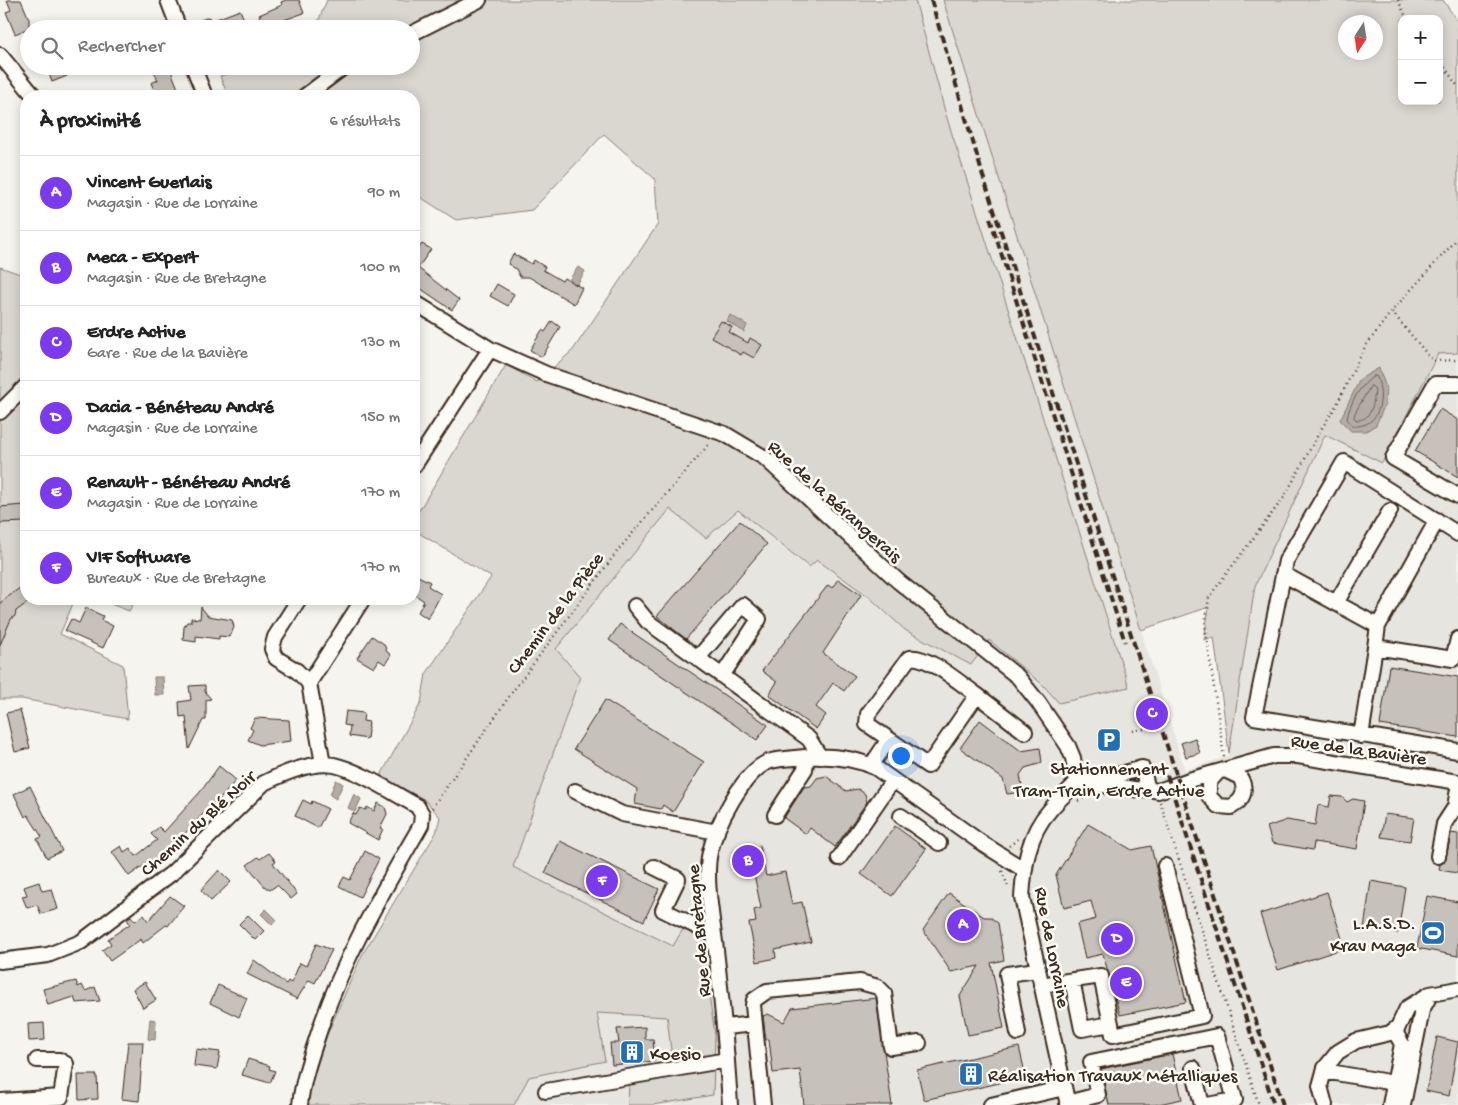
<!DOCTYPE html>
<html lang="fr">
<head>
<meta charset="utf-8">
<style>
  :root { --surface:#fff; --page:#f2f2f2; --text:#222; --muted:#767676; --line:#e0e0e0; --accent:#7c3aed }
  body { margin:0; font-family:"Gochi Hand",sans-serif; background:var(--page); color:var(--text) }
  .controls { position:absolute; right:15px; top:15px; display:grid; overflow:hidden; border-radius:10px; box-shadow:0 2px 12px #0003 }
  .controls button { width:45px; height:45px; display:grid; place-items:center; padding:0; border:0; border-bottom:1px solid var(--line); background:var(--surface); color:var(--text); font:25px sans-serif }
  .compass { position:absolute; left:1338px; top:15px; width:45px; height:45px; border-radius:50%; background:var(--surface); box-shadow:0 2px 12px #0003; rotate:192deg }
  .you { position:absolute; left:900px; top:755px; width:18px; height:18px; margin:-12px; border:4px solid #fff; border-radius:50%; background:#1a73e8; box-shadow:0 0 0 8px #1a73e833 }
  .badge { display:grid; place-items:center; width:32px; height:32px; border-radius:50%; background:var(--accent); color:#fff; font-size:16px; font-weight:700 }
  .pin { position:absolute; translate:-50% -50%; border:2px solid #fff; box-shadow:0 1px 5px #0006 }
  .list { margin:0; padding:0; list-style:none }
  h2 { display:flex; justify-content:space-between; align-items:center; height:65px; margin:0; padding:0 20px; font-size:21px }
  h2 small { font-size:16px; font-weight:400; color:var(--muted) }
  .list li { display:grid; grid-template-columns:32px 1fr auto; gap:15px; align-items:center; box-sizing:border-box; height:75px; padding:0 20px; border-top:1px solid var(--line) }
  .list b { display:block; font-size:19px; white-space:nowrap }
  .list p { margin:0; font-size:16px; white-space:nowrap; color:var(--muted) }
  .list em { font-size:16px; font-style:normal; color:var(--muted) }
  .icon { flex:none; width:28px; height:28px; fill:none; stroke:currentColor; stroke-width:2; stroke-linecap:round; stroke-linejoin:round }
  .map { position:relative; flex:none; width:1458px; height:1105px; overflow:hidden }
  .search { position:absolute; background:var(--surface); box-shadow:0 2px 12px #0003; left:20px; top:20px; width:400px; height:55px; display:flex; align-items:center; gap:12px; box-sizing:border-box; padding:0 18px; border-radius:28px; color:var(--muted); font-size:19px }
  .panel { position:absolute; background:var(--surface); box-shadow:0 2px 12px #0003; left:20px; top:90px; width:400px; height:515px; border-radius:20px }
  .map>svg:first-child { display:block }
  .built { fill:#e7e5df }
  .green { fill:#dad6d0; stroke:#8a8077; fill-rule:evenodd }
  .water { fill:#b4aca4; stroke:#84786e }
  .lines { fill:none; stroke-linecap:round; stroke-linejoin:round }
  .shore { stroke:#6b5e54; stroke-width:1 }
  .building { fill:#c7c1bb; stroke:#3b2a1e }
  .minor-casing { stroke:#3b2a1e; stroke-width:18 }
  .path { stroke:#3b2a1e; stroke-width:2.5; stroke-dasharray:1 4; stroke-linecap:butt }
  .minor { stroke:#fdfcf7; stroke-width:14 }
  .rail { stroke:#3b2a1e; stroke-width:4; stroke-dasharray:8 4; stroke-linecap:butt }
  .labels { text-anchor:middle; stroke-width:5; stroke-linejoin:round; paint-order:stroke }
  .street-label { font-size:19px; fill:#3b2a1e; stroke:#fdfcf7 }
  .poi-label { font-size:19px; fill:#3b2a1e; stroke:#fdfcf7; text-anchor:start }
</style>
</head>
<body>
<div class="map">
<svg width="1458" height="1105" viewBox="0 0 1458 1105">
  <rect width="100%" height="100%" fill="#f5f4ee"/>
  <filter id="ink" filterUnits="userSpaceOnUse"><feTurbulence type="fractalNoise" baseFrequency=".02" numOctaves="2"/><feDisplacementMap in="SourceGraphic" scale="10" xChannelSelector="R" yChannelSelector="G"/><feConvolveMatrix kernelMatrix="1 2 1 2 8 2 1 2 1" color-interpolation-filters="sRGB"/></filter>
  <g filter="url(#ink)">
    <!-- built -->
    <path class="built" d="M 915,0 L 943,0 L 1185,770 L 1228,756 L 1255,586 L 1325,434 L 1382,463 L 1439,353 L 1458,353 L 1458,1105 L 448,1105 L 556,649 L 670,508 L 738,510 L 808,567 L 816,560 L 868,596 L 905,630 L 970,665 L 989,640 L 1043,685 L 1059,703 L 1129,686 L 946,115 Z"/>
    <!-- green -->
    <path class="green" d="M 327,0 L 915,0 L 946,115 L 1129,687 L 1059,703 L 1043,685 L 989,640 L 971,665 L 905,630 L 868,596 L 817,560 L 809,567 L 738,510 L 706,538 L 670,509 L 556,649 L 580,677 L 513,867 L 673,946 L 683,929 L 701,939 L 715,1035 L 713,1095 L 653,1105 L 628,1105 L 629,1083 L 674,1075 L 667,1017 L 597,1013 L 605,1061 L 529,1077 L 514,1105 L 307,1105 L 314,1064 L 362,955 L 436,833 L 440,817 L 424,799 L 380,777 L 421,703 L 426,674 L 491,577 L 414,530 L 414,519 L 506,365 L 537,382 L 573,350 L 658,224 L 655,179 L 604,134 L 532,210 L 456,220 L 414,193 L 414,96 L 228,96 L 220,76 L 254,66 L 411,66 L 411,29 L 315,29 Z
      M 943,0 L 1443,0 L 1458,22 L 1458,353 L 1438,354 L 1382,463 L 1325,435 L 1255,586 L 1229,753 L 1214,637 L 1204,640 L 1209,607 L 1141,630 ZM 1402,19 L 1439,19 L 1439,101 L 1402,101 ZM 1346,22 L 1376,22 L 1376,52 L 1346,52 Z
      M 0,267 L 26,276 L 26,599 L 75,599 L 60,634 L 123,665 L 128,719 L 22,699 L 0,699 Z
      M 98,599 L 136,599 L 129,611 Z"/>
    <!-- water -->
    <path class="water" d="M 578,267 L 585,271 L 577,285 L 569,280 Z
      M 730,315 L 747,325 L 744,332 L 727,321 Z
      M 1379,368 L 1386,388 L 1385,404 L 1376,425 L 1366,431 L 1351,431 L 1340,420 L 1360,379 Z
      M 154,677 L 163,677 L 164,695 L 155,695 Z
      M 336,780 L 343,784 L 336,799 L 330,795 Z
      M 354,794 L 361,799 L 355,812 L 348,808 Z
      M 266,909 L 277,920 L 272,925 L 261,914 Z
      M 150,1019 L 156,1020 L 155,1040 L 148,1039 Z"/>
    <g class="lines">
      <!-- shore -->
      <path class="shore" d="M 1374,376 L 1377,377 C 1385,398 1380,428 1353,426 L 1347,419 C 1350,403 1360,385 1374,376 Z
        M 1371,386 L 1375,389 C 1374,402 1372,421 1356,420 L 1354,417 L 1355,413 Z"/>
    </g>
    <!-- building -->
    <path class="building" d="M 7,0 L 21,0 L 29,19 L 29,28 L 15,34 L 6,12 L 11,10 Z
      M 286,0 L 299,0 L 304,13 L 264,27 L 259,15 L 282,5 L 281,2 Z
      M 240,10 L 245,22 L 237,25 L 238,29 L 193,29 L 200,25 L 198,21 L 209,17 L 211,21 Z
      M 46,66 L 63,66 L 67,76 L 52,82 Z
      M 169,66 L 177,86 L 179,96 L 165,96 L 163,92 L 156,94 L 151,83 L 158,80 L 154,71 Z
      M 422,244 L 431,249 L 418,268 L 459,300 L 452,310 L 414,284 L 414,255 Z
      M 513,254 L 532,264 L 534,260 L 545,267 L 543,270 L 562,281 L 564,278 L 582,288 L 574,304 L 529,277 L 520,277 L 516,269 L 508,264 Z
      M 497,284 L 514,294 L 508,306 L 490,296 Z
      M 552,321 L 560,327 L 542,357 L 530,350 L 542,330 L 545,332 Z
      M 721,321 L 732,327 L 729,332 L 748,343 L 750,338 L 762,345 L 754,358 L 743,352 L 741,355 L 711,337 Z
      M 1440,409 L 1458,420 L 1458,477 L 1415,451 Z
      M 24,505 L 25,522 L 0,523 L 0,507 Z
      M 740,521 L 767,544 L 686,639 L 657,616 Z
      M 414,574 L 430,582 L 428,586 L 441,594 L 428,619 L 418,612 L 424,601 L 414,594 Z
      M 838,579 L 861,595 L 823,653 L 855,676 L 844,691 L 833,683 L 816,707 L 826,715 L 816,729 L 769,695 L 777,682 L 762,671 L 828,585 L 832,588 Z
      M 21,587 L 26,594 L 26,599 L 31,600 L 16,611 L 15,616 L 11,619 L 0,645 L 0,603 Z
      M 201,607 L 208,616 L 232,620 L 234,627 L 230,637 L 219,636 L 219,639 L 196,636 L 196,642 L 183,640 L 184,627 L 187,622 L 191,622 L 191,618 L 200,619 Z
      M 86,608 L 103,616 L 101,620 L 113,626 L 103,648 L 65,631 L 71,619 L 79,623 Z
      M 620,624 L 768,725 L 757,740 L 609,640 Z
      M 372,636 L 384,644 L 387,652 L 391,655 L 385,664 L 379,660 L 374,668 L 357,658 Z
      M 1389,666 L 1458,677 L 1458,737 L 1380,725 Z
      M 205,685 L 205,692 L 211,699 L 206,700 L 206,720 L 203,720 L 189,749 L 186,716 L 180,717 L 179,702 L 191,700 L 189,686 Z
      M 605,700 L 704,762 L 673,812 L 663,805 L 661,809 L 635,804 L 637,789 L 574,749 Z
      M 20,710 L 30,748 L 15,752 L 6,713 Z
      M 346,711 L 364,713 L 363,721 L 369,722 L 367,739 L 349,736 L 350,726 L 344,725 Z
      M 255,718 L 289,720 L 291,741 L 260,745 L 248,740 L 253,730 L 250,728 Z
      M 980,720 L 1021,751 L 1040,748 L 1042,763 L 1025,768 L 1020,775 L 1023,792 L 1007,794 L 1003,779 L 960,748 Z
      M 1195,738 L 1200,753 L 1186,757 L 1181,743 Z
      M 219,766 L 236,780 L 216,804 L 214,802 L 177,842 L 179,844 L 175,847 L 177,849 L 149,868 L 146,864 L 129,876 L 112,852 L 121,846 L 124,852 L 130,848 L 136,856 L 157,840 L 151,834 L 159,827 L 164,832 L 201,791 Z
      M 826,776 L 846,791 L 858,789 L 865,794 L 867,802 L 835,847 L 810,828 L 806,834 L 784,818 L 804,787 L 811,786 L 817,778 Z
      M 30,786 L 62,851 L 47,858 L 37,839 L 42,837 L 28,815 L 25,817 L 14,794 Z
      M 1331,796 L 1342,797 L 1347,802 L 1353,799 L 1364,801 L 1357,849 L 1314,842 L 1313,850 L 1272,843 L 1267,827 L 1287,820 L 1315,825 L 1318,805 L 1329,807 Z
      M 303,800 L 311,804 L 312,801 L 328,809 L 318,828 L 295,816 Z
      M 378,803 L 385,807 L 387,814 L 380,828 L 383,829 L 378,840 L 348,823 L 353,813 L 356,815 L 360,808 L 366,810 L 367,807 L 374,811 Z
      M 1385,814 L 1414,818 L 1410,841 L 1381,837 Z
      M 1088,824 L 1132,850 L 1151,846 L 1186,1002 L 1120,1015 L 1103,954 L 1085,958 L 1077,924 L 1096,919 L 1091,901 L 1064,908 L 1056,875 Z
      M 895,826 L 926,849 L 892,896 L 861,874 Z
      M 1451,833 L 1458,834 L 1458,873 L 1439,870 L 1440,864 L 1446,858 Z
      M 560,841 L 659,889 L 644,921 L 545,873 Z
      M 760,845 L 766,876 L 785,872 L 792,904 L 802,902 L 811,942 L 775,950 L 776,958 L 757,962 L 749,923 L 756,922 L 754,910 L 761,908 L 753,869 L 736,873 L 732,855 L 735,850 Z
      M 365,851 L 379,859 L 360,897 L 339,886 L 344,877 L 350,880 Z
      M 269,853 L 276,861 L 273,863 L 297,894 L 291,899 L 277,885 L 270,890 L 264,886 L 247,865 L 258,857 L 260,859 Z
      M 219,870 L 231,882 L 211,901 L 201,890 Z
      M 1371,881 L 1405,887 L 1398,933 L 1364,928 Z
      M 39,882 L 42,891 L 52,889 L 58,909 L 41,914 L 37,905 L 27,908 L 22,896 L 27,895 L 24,887 Z
      M 1327,892 L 1345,948 L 1278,970 L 1260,914 Z
      M 949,893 L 984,917 L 990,917 L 998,923 L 1004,960 L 991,963 L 1004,1028 L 968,1035 L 960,996 L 979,966 L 951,972 L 923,930 Z
      M 170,896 L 184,906 L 168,926 L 166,925 L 143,943 L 141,939 L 110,961 L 102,950 L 111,944 L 108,939 L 130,924 L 127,919 L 131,916 L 135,921 L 144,915 L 148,921 Z
      M 1427,896 L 1458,902 L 1458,956 L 1417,948 Z
      M 248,915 L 264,931 L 255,940 L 239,924 Z
      M 316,944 L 332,950 L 315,983 L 309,980 L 297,999 L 247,974 L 254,960 L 286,984 L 288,981 L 291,983 L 300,963 L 306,966 Z
      M 76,981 L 78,987 L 82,985 L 85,991 L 95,987 L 100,1001 L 76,1003 L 74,997 L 48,1005 L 43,989 Z
      M 145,982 L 156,1000 L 143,1008 L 133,989 Z
      M 218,985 L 247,998 L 239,1017 L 210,1003 Z
      M 876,998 L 892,1105 L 804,1105 L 800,1070 L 773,1073 L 769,1039 L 766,1040 L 763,1016 L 768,1014 L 784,1022 L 792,1008 Z
      M 44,1023 L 45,1040 L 29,1041 L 28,1024 Z
      M 645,1027 L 645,1039 L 653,1039 L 655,1061 L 612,1065 L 610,1043 L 619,1043 L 617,1029 Z
      M 1437,1037 L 1458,1042 L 1449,1096 L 1426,1091 Z
      M 128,1042 L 143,1042 L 139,1101 L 122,1099 Z
      M 1019,1047 L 1026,1077 L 924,1100 L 917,1070 Z
      M 196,1049 L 220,1052 L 217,1069 L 194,1066 Z
      M 1172,1054 L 1182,1099 L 1154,1105 L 1109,1105 L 1101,1069 Z
      M 248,1059 L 270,1066 L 269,1069 L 275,1071 L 270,1083 L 242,1075 Z
      M 78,1075 L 97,1075 L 98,1099 L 79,1100 Z"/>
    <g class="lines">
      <defs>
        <path id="minor" d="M 168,0 L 179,29
          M 411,34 L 479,0
          M 0,55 L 34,96
          M 193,66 L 205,96
          M 305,96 L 345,66
          M 414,302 L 490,349 L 546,374 L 725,434 L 765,458 L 898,581 L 1018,677 L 1038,702 L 1068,746 L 1073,758 L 1077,782
          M 1458,384 L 1435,384 L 1393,458 L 1458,496
          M 0,412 L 26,386
          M 414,466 L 490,349
          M 1458,534 L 1344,462 L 1286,561 L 1254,717 L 1458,751
          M 1283,574 L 1378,626
          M 299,599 L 275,637 L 272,649 L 276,658 L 297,671 L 309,683 L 323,764
          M 1336,603 L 1390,511
          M 635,606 L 648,622 L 809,739 L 820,757
          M 1375,647 L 1378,626 L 1437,520
          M 698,658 L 743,605 L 759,619 L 722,676
          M 309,683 L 363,599
          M 977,695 C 961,684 927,654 909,658 L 868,714 L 867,724 L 928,766 L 977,695 L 1025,732
          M 1361,736 L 1375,647 L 1453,659 L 1458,639
          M 871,766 L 889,739
          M 1142,768 L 1148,789 L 1142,790 L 1077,782 L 1095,782 Z
          M 1218,772 L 1209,782 L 1209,796 L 1218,806 L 1231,807 C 1244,800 1247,790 1240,777 L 1227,771
          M 1148,789 L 1158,791 L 1167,788 L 1189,780 L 1274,756 L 1298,756 L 1458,782
          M 575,791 L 622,814 L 717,832
          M 775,815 L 805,769 L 807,757
          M 901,816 L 939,843
          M 1438,856 L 1444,824 L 1455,807 L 1458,789
          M 839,858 L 893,780
          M 654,867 L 678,879 L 663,910 L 714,935
          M 0,961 L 48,955 L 81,942 L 172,873 L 264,783 C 284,773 312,761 334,765 C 358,770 395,794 417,806 L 422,814 L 421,825 C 381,894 341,962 317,1038 C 310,1059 302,1083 300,1105
          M 1041,985 L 1101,976 L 1111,1024 L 1082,1029 L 1072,980
          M 1111,1024 L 1113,1035 L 1202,1016 L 1165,866
          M 725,1027 L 755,1024
          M 1018,1033 L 1007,974 L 1037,970
          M 1193,1068 L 1202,1105
          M 1324,1071 L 1394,1083
          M 546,1091 L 727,1060
          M 2,1101 L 61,1097 L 66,1064 L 59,1060 L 37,1060
          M 1067,1103 L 1098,1095 L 1091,1062 L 1217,1036 L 1235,1100 L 1207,1105
          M 730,1105 C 727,1053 722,1002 716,950 C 713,923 704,878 710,852 C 716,826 743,772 768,762 C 776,759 786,759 795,758 C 822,755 851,756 876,768 L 983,844 L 1023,869
          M 763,1105 L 753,1005 L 754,1000 L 767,991 L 860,982 L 878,987 L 884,993 L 891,1047 L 919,1043
          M 991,1105 L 1064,1088
          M 1068,1105 L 1022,897 C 1024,866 1028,834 1050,810 C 1058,800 1068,792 1077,782
          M 1325,1105 L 1320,1086 L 1325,1068 L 1338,1052 L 1356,1041 L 1390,1033 L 1398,1027 L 1407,1008 L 1430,994 L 1458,989
          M 1390,1105 L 1402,1044 L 1394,1030
          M 1403,1105 L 1422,1010 L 1430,995"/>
      </defs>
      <!-- minor casing -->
      <use href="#minor" class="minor-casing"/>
      <!-- path -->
      <path class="path" d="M 1398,0 L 1407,19
        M 1439,59 L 1458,87
        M 1392,312 L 1433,361 L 1458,360
        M 1133,731 L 1144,729
        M 1224,757 L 1205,625 L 1209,597 L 1285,496 L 1320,431 L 1336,406 L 1365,347 L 1391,312 L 1458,238
        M 1078,801 L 1088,796
        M 1160,802 L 1259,1105
        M 432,808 L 513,691 L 619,549 L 710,443
        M 1009,846 L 1018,839
        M 1002,871 L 1009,889"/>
      <!-- minor -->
      <use href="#minor" class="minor"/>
      <!-- rail -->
      <path class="rail" d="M 931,0 L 983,176 L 1283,1105
        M 990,218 L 1125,642
        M 1167,775 L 1274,1105"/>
    </g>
  </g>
  <!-- icons -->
  <defs>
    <symbol id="parking-square" viewBox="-11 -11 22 22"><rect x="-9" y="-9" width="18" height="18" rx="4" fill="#1f6fb2" stroke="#fdfcf7"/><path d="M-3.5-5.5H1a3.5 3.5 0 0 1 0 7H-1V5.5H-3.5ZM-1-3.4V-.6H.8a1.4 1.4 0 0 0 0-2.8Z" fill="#fff"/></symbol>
    <symbol id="stadium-square" viewBox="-11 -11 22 22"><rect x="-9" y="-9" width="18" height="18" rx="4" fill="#1f6fb2" stroke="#fdfcf7"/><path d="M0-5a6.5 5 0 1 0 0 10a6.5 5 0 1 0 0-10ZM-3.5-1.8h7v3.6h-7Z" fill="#fff"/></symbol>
    <symbol id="building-square" viewBox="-11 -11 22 22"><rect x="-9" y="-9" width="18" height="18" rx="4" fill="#1f6fb2" stroke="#fdfcf7"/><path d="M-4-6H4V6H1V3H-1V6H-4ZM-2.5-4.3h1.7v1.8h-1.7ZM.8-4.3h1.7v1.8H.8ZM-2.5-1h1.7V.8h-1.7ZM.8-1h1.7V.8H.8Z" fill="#fff"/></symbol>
  </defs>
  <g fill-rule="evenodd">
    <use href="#parking-square" x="1095" y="726" width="28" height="28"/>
    <use href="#stadium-square" x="1419" y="919" width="28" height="28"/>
    <use href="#building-square" x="618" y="1038" width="28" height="28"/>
    <use href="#building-square" x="957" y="1060" width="28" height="28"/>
  </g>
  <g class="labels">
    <!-- street labels -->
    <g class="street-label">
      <text transform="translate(836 500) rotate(42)" y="7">Rue de la Bérangerais</text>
      <text transform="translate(554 612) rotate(-53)" y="7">Chemin de la Pièce</text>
      <text transform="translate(1359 748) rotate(8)" y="7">Rue de la Bavière</text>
      <text transform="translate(197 822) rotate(-42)" y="7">Chemin du Blé Noir</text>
      <text transform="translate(697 931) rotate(-95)" y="7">Rue de Bretagne</text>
      <text transform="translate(1054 947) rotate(79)" y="7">Rue de Lorraine</text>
    </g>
    <!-- poi labels -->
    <g class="poi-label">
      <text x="1109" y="774" text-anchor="middle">Stationnement<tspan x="1109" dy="22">Tram-Train, Erdre Active</tspan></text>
      <text x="1416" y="929" text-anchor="end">L.A.S.D.<tspan x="1416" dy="22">Krav Maga</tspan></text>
      <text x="650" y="1059">Koesio</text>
      <text x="988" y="1081">Réalisation Travaux Métalliques</text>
    </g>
  </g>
</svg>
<div class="controls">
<button>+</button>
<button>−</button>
</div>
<svg class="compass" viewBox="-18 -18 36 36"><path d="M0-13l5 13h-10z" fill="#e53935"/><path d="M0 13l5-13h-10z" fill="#767676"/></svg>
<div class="you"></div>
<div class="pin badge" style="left:963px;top:925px">A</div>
<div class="pin badge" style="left:748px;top:861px">B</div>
<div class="pin badge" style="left:1152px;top:714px">C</div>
<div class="pin badge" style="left:1117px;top:939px">D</div>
<div class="pin badge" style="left:1126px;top:983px">E</div>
<div class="pin badge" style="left:602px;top:881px">F</div>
<div class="search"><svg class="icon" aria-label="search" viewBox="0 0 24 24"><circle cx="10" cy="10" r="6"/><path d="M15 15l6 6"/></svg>Rechercher</div>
<section class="panel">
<h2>À proximité<small>6 résultats</small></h2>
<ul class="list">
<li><span class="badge">A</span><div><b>Vincent Guerlais</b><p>Magasin · Rue de Lorraine</p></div><em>90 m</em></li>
<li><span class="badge">B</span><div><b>Meca - Expert</b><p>Magasin · Rue de Bretagne</p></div><em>100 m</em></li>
<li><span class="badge">C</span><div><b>Erdre Active</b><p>Gare · Rue de la Bavière</p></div><em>130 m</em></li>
<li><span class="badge">D</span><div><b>Dacia - Bénéteau André</b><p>Magasin · Rue de Lorraine</p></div><em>150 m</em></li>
<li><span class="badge">E</span><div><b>Renault - Bénéteau André</b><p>Magasin · Rue de Lorraine</p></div><em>170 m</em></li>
<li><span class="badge">F</span><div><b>VIF Software</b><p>Bureaux · Rue de Bretagne</p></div><em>170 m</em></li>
</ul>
</section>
</div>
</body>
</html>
